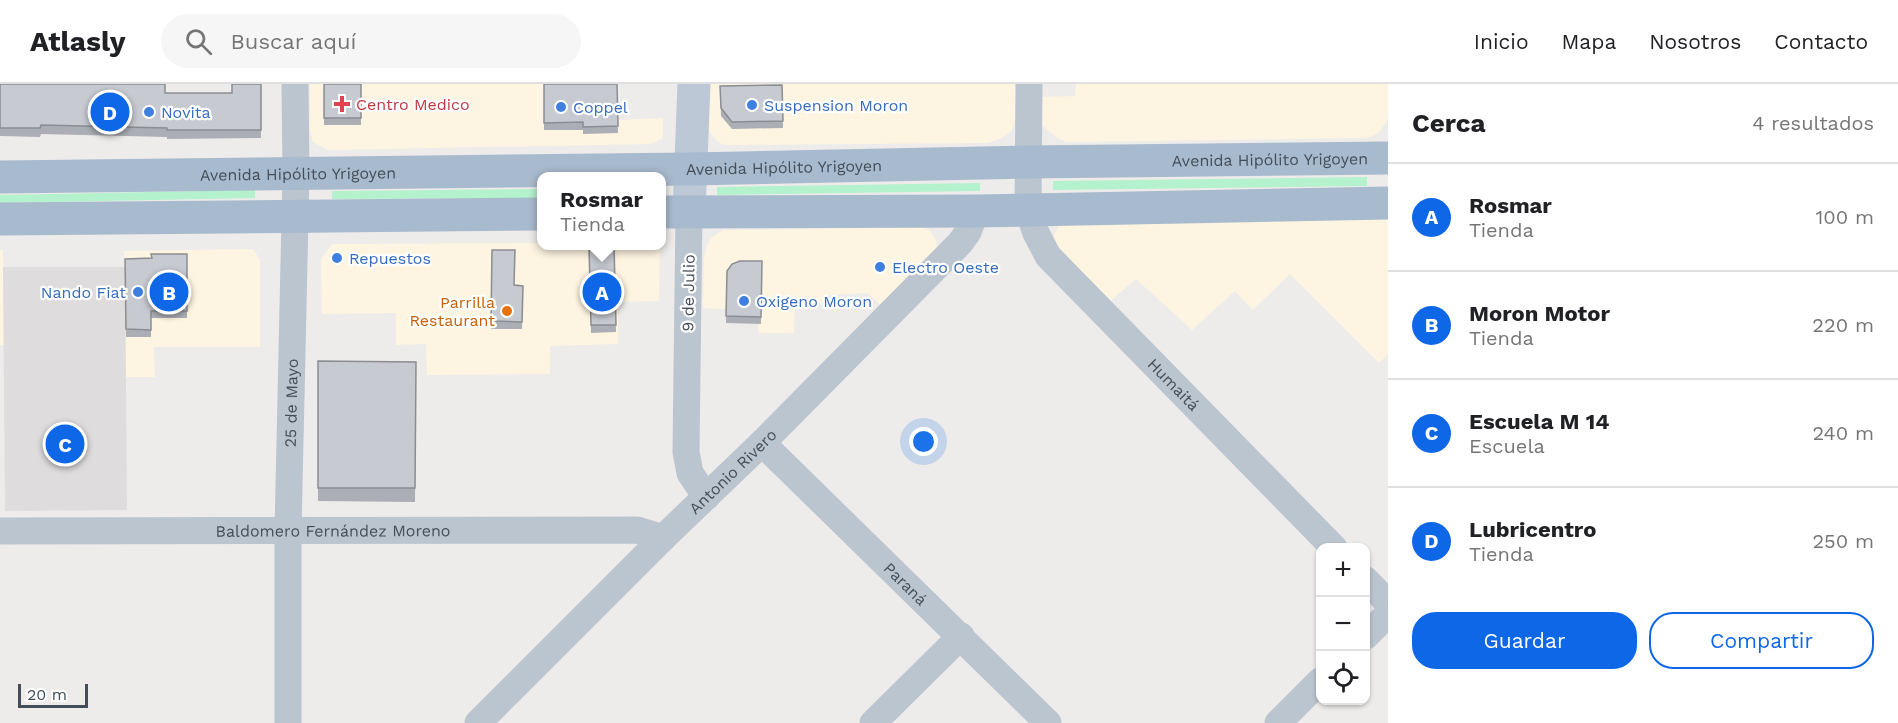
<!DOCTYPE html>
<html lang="es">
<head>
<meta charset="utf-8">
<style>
  :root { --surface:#fff; --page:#f6f6f6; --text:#202124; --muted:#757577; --line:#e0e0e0; --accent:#0d67e7 }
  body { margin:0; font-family:"Work Sans",sans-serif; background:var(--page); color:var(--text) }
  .controls { position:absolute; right:18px; bottom:18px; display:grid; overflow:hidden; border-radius:12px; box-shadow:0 2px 4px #0004 }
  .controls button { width:54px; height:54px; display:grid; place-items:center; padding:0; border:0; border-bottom:2px solid var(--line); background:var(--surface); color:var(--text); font:30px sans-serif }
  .scale { position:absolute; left:18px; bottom:15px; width:70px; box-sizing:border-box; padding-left:6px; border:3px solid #434e5a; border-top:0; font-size:16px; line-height:21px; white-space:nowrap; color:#434e5a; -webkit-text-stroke:4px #fff; paint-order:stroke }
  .you { position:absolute; left:924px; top:358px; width:21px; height:21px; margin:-15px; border:4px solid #fff; border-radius:50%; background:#1a73e8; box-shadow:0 0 0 9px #1a73e833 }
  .badge { display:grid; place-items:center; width:39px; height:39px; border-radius:50%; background:var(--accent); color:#fff; font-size:20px; font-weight:700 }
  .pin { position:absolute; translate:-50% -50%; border:3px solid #fff; box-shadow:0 2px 6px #0006 }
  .popup { position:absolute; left:537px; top:88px; width:129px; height:78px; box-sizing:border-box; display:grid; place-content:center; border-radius:12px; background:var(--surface); filter:drop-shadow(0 2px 4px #0005); font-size:20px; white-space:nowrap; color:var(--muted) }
  .popup b { font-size:22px; color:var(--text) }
  .popup::after { content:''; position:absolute; left:50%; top:100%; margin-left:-12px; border:12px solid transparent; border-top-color:var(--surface) }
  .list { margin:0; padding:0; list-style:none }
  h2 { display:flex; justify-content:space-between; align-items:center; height:78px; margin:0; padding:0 24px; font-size:26px }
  h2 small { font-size:20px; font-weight:400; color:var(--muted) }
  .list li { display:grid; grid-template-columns:39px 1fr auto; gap:18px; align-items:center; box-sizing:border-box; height:108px; padding:0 24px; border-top:2px solid var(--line) }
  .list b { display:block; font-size:22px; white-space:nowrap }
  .list p { margin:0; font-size:20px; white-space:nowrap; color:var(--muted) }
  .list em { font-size:20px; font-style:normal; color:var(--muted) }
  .actions { display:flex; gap:12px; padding:18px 24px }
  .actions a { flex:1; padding:14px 0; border:2px solid var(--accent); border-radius:24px; text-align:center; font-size:21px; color:var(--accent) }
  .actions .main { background:var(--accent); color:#fff }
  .icon { flex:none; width:33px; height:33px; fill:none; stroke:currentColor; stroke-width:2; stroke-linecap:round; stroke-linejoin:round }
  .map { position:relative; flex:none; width:1388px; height:639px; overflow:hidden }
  header { display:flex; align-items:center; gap:36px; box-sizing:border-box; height:84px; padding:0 30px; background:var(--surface); border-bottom:2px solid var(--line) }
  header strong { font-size:28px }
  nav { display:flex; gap:33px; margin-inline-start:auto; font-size:21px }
  .search { width:420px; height:54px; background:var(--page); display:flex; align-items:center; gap:15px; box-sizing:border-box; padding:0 21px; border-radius:33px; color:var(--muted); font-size:22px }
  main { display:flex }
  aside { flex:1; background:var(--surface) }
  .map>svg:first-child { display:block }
  .commercial { fill:#fdf5e1 }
  .education { fill:#dfdcdd }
  .green { fill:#b4f1cd }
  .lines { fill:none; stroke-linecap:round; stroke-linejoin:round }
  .street { stroke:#bbc5cf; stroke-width:27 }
  .secondary { stroke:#bcc8d6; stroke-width:33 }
  .primary { stroke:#a8bacd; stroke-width:33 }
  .wall { fill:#abaeb4 }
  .building { fill:#c7cad1; stroke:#8b8d92; stroke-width:1.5 }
  .health-dot { fill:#e0444e; stroke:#fff; stroke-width:2 }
  .shop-dot { fill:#3f7fe0; stroke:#fff; stroke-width:2 }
  .food-dot { fill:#e8710a; stroke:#fff; stroke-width:2 }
  .labels { text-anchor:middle; stroke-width:4.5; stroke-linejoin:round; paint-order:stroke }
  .health-label { font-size:16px; fill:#be3a42; stroke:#fff; text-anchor:start }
  .shop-label { font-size:16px; fill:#366cbe; stroke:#fff; text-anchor:start }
  .street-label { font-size:16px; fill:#434e5a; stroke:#fff }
  .food-label { font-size:16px; fill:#c56008; stroke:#fff; text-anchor:end }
</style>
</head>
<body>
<header>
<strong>Atlasly</strong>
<div class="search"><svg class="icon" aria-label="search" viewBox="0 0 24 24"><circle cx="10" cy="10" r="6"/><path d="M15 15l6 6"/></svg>Buscar aquí</div>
<nav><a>Inicio</a><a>Mapa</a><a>Nosotros</a><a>Contacto</a></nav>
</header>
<main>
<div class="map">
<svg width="1388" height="639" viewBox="0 0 1388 639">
  <rect width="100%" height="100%" fill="#eeebeb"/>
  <!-- commercial -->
  <path class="commercial" d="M 310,0 L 617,0 L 618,36 L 663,34 L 663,54 L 651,60 L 328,66 L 313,58 L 310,46 Z
    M 709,0 L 1018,0 L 1015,38 L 1011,47 L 1002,54 L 988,59 L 725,61 L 718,58 L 710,49 L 707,39 Z
    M 1076,0 L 1388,0 L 1388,35 L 1379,49 L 1368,54 L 1067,58 L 1057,54 L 1042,41 L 1039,13 L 1075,12 Z
    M 1388,134 L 1388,270 L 1379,279 L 1290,190 L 1253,226 L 1235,207 L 1192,246 L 1136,195 L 1109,218 L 1057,170 L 1053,154 L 1058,143 L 1063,139 Z
    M 922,143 L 930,147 L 936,156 L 937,162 L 933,175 L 883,223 L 867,209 L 828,211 L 828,219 L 795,220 L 794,249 L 759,249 L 757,227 L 703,224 L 704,174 L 707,161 L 712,153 L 723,146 Z
    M 542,159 L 542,162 L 658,162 L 660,166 L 659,217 L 618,218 L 618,260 L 550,262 L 550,290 L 427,291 L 426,260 L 396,261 L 396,229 L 322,230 L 321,175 L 332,160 Z
    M 253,165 L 260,176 L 260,263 L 154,263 L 155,293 L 126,293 L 124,167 Z
    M 0,166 L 3,166 L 4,261 L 0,261 Z"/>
  <!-- education -->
  <path class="education" d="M 3,183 L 125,183 L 127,426 L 5,427 Z"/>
  <!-- green -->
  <path class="green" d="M 1367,93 L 1367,102 L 1053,106 L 1053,97 Z
    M 980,99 L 980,107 L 717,111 L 717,103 Z
    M 542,105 L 542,114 L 332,115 L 332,107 Z
    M 255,106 L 255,114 L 0,119 L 0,111 Z"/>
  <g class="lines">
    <!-- street -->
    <g class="street">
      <path id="s1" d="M 1029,0 L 1028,126 L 1036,149 L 1048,172 L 1334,464"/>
      <path d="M 689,128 L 686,368 L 690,389 L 706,413"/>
      <path id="s2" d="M 762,359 L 1048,639"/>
      <path id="s3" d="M 0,447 L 637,446 L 663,454"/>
      <path d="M 1366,496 L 1388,519"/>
      <path d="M 1366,552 L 1388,530"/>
      <path id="s4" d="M 288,639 L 288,447 L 296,89 L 295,0"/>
      <path id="s5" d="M 478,639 L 663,454 L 762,359 L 960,159 L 968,148 L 976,127"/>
      <path d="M 873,639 L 961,552"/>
      <path d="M 1278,639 L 1320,597"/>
    </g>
    <!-- secondary -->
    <path class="secondary" d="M 689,128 L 694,0"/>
    <!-- primary -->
    <g class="primary">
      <path id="s6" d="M 0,93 L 690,85 L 1027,78 L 1388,74"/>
      <path d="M 662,128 L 976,127 L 1388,119"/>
      <path d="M 0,135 L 542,130"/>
    </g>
  </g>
  <!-- wall -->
  <path class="wall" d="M 0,0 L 165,9 L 232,9 L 261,0 L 261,54 L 167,55 L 167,53 L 41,50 L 40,53 L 0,52 Z
    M 324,0 L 361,0 L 361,41 L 324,41 Z
    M 544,0 L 617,0 L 618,49 L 583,50 L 583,46 L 544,46 Z
    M 782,1 L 783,44 L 732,45 L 721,32 L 720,2 Z
    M 589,162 L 614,162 L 616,248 L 591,249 Z
    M 492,166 L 514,201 L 523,202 L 522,245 L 491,245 Z
    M 151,170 L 187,170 L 187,234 L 151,234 L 151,253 L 126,253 L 125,175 L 151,174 Z
    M 762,177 L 761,240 L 726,239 L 727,187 Z
    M 318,277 L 416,278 L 415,418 L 318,417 Z"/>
  <!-- building -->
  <path class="building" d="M 0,0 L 165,0 L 165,9 L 232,9 L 232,0 L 261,0 L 261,46 L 167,46 L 167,44 L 41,41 L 40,44 L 0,44 Z
    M 324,0 L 361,0 L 361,34 L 324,34 Z
    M 544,0 L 617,0 L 618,42 L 583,43 L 583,38 L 544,39 Z
    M 782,1 L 783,37 L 732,38 L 721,24 L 720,2 Z
    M 589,162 L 614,162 L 616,241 L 591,241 Z
    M 492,166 L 515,166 L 514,201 L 523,202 L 522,238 L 491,237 Z
    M 151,170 L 187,170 L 187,227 L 151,227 L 151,246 L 126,245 L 125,175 L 152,174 Z
    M 740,177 L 762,177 L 761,233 L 726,232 L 727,187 L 732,180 Z
    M 318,277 L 416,278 L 415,404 L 318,404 Z"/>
  <!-- markers -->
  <path class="health-dot" d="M339 11h6v6h6v6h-6v6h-6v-6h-6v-6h6z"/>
  <g class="shop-dot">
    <circle cx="752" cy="21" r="6"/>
    <circle cx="561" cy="23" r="6"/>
    <circle cx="149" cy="28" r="6"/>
    <circle cx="337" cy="174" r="6"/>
    <circle cx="880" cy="183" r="6"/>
    <circle cx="138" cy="208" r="6"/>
    <circle cx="744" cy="217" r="6"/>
  </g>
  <circle class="food-dot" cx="507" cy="227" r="6"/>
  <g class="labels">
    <!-- health labels -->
    <g class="health-label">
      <text x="356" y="26">Centro Medico</text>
    </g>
    <!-- shop labels -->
    <g class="shop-label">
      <text x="764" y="27">Suspension Moron</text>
      <text x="573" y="29">Coppel</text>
      <text x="161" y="34">Novita</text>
      <text x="349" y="180">Repuestos</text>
      <text x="892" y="189">Electro Oeste</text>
      <text x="126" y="214" text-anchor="end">Nando Fiat</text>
      <text x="756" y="223">Oxigeno Moron</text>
    </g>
    <!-- street labels -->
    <g class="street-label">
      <text dy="6" stroke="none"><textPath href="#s6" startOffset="1270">Avenida Hipólito Yrigoyen</textPath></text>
      <text dy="6" stroke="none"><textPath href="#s6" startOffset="784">Avenida Hipólito Yrigoyen</textPath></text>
      <text dy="6" stroke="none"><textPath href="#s6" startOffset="298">Avenida Hipólito Yrigoyen</textPath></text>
      <text transform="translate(688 209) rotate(-89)" y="6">9 de Julio</text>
      <text dy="6" stroke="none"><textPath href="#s1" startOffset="356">Humaitá</textPath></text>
      <text dy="6" stroke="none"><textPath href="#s4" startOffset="320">25 de Mayo</textPath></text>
      <text dy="6" stroke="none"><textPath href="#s5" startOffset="358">Antonio Rivero</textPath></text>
      <text dy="6" stroke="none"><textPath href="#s3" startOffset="333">Baldomero Fernández Moreno</textPath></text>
      <text dy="6" stroke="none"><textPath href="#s2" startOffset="201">Paraná</textPath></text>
    </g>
    <!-- food labels -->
    <g class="food-label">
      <text x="495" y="224">Parrilla<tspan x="495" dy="18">Restaurant</tspan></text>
    </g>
  </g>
</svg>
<div class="controls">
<button>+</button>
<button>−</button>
<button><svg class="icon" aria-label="locate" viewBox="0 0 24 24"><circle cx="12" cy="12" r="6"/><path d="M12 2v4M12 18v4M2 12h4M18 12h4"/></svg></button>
</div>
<div class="scale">20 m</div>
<div class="you"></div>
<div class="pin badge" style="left:602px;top:208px">A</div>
<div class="popup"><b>Rosmar</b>Tienda</div>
<div class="pin badge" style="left:169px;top:208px">B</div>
<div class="pin badge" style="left:65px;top:360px">C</div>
<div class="pin badge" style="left:110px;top:28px">D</div>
</div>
<aside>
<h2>Cerca<small>4 resultados</small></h2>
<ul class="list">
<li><span class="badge">A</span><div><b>Rosmar</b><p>Tienda</p></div><em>100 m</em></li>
<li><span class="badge">B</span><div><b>Moron Motor</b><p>Tienda</p></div><em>220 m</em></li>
<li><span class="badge">C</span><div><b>Escuela M 14</b><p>Escuela</p></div><em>240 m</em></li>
<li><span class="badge">D</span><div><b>Lubricentro</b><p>Tienda</p></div><em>250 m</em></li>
</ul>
<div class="actions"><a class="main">Guardar</a><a>Compartir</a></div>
</aside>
</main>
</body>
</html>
